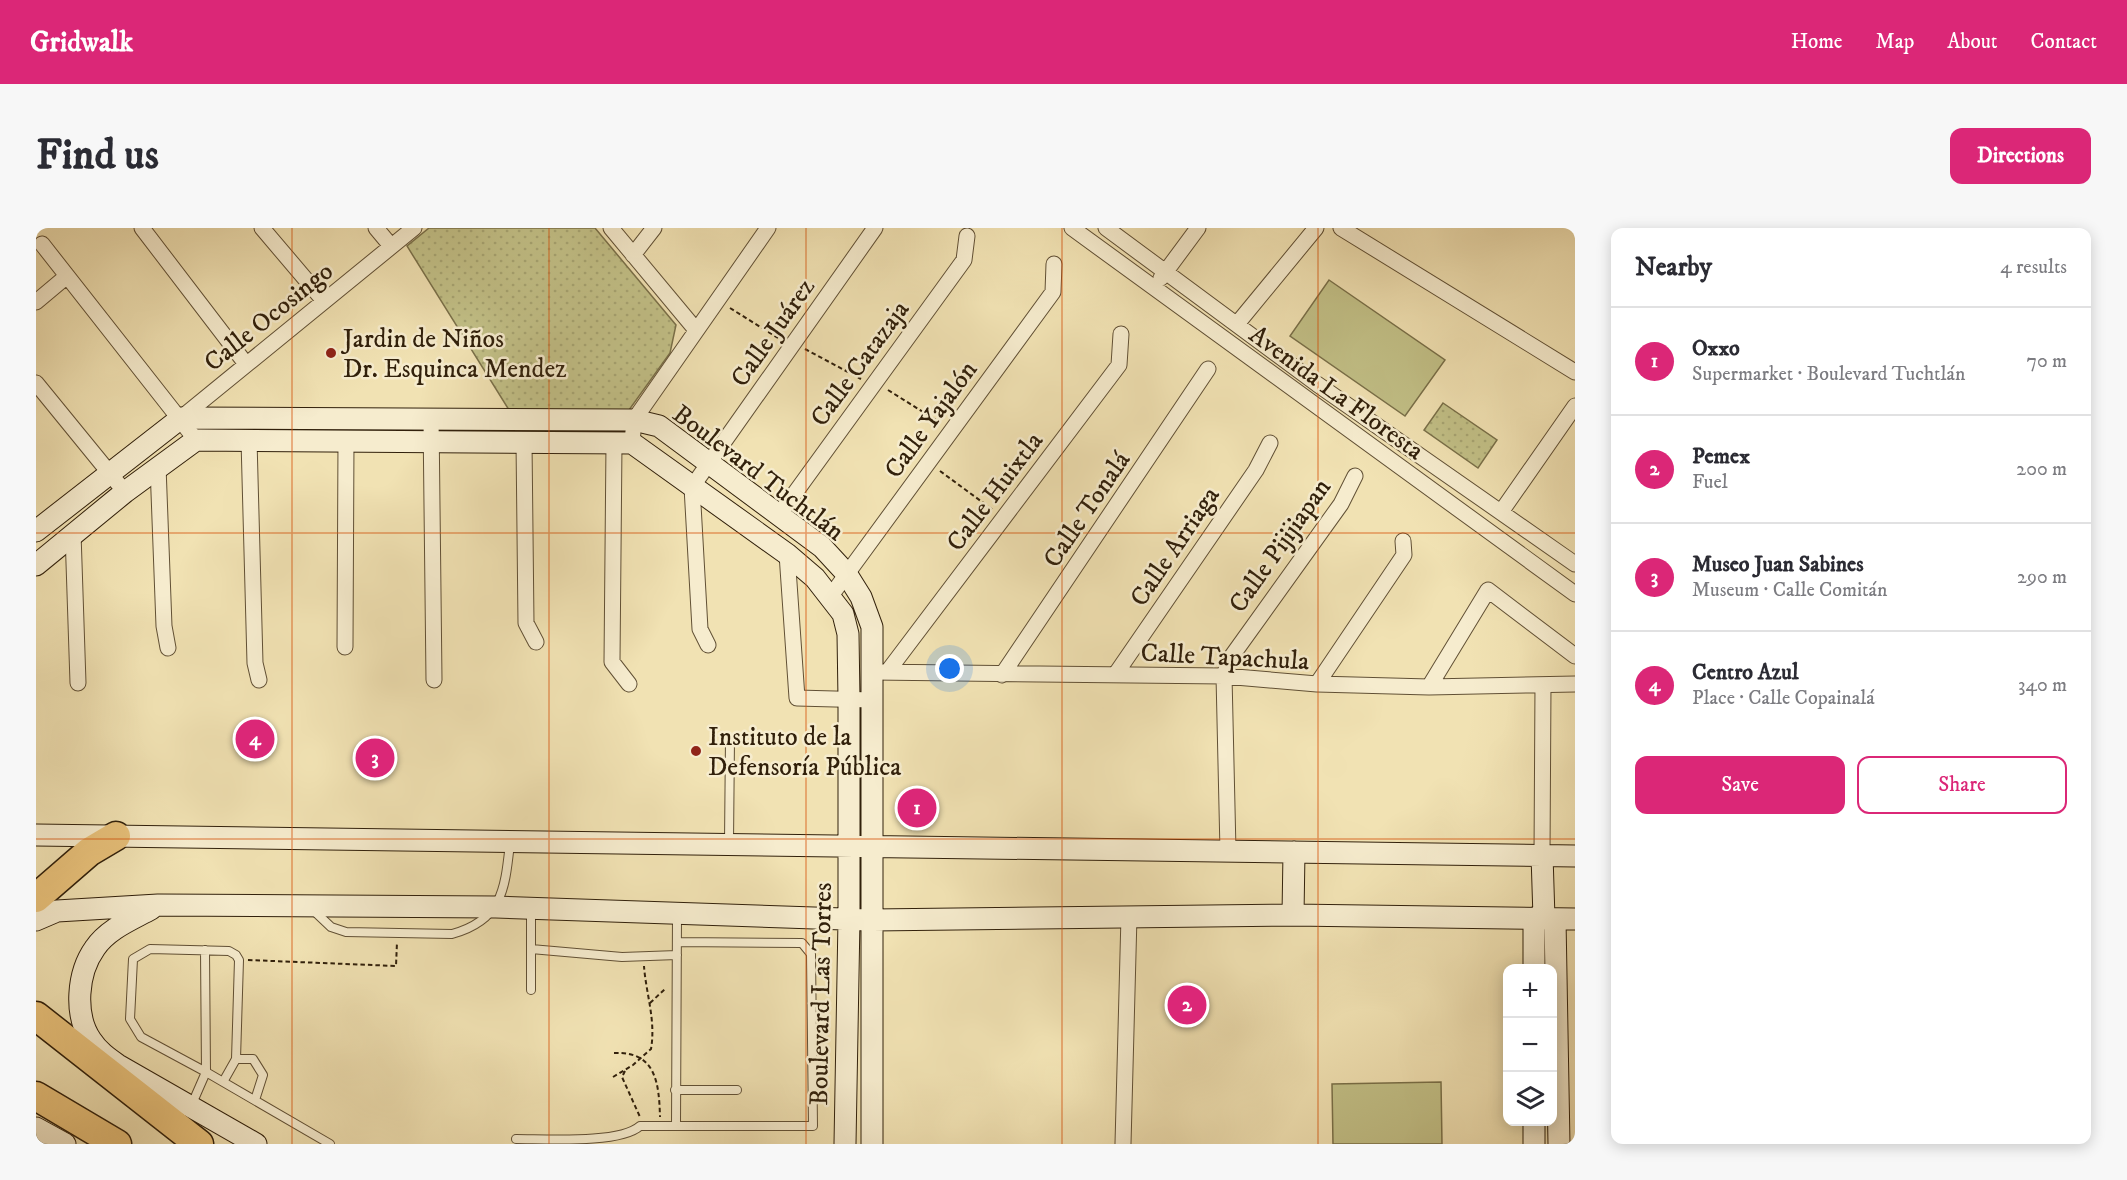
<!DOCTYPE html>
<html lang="en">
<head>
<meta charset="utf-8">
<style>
  :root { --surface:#fff; --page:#f7f7f7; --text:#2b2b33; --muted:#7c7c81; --line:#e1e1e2; --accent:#db2777 }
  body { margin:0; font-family:"IM FELL DW Pica",serif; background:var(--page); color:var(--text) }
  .controls { position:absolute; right:18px; bottom:18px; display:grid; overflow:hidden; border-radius:12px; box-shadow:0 3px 15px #0003 }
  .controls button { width:54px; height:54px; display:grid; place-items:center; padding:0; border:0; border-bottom:2px solid var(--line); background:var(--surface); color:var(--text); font:30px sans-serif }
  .you { position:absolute; left:914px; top:441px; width:21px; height:21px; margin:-15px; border:4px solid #fff; border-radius:50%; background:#1a73e8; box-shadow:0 0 0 9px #1a73e833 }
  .badge { display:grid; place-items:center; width:39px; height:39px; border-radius:50%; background:var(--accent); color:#fff; font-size:20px; font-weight:700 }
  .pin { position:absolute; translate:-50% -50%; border:3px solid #fff; box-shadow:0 2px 6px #0006 }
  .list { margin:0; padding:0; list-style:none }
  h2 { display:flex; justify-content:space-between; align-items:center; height:78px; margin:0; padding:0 24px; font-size:26px }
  h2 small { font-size:20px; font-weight:400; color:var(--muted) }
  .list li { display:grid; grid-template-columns:39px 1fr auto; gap:18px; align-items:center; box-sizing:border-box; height:108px; padding:0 24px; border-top:2px solid var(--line) }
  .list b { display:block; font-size:22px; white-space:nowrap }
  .list p { margin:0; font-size:20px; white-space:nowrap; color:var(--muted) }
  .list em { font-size:20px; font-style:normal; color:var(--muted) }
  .actions { display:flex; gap:12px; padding:18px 24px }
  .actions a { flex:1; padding:14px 0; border:2px solid var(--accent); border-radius:12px; text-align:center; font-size:21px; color:var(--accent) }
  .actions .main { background:var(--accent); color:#fff }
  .icon { flex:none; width:33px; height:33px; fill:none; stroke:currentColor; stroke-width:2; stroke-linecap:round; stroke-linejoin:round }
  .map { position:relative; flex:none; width:1539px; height:916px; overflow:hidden; border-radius:12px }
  header { display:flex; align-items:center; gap:36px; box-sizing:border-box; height:84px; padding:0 30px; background:var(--accent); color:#fff }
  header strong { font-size:28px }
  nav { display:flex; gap:33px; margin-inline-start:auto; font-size:21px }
  .intro { display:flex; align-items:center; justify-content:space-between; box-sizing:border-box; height:144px; padding:0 36px }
  h1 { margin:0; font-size:42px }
  .button { padding:15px 27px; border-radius:12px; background:var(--accent); color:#fff; font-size:21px; font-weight:700 }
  main { display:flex; gap:36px; padding:0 36px }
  aside { flex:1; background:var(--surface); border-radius:12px; box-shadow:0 3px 15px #0003 }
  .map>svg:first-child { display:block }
  .grass { fill:#c2c087; stroke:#7a7049; stroke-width:1.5 }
  .park { fill:url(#park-dots); stroke:#7a7049; stroke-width:1.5 }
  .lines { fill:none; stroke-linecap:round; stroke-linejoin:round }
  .lane-casing { stroke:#615035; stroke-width:10 }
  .street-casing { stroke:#615035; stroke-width:17 }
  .secondary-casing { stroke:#31200b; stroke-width:23 }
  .highway-casing { stroke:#31200b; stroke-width:31 }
  .path { stroke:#31200b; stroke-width:2; stroke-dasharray:4.5 3; stroke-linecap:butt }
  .lane { stroke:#f6ecce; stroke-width:8 }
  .street { stroke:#f6ecce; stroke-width:15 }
  .secondary { stroke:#f6ecce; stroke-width:21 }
  .highway { stroke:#e8c17a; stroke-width:28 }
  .grid { fill:none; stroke:#d6530c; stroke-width:1.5; stroke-opacity:0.55 }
  .poi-dot { fill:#8f2418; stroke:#f6ecce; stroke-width:2 }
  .labels { text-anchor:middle; stroke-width:5; stroke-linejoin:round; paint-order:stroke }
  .street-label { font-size:26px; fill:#31200b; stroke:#f6ecce }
  .poi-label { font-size:26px; fill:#31200b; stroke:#f6ecce; text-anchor:start }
</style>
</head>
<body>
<header>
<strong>Gridwalk</strong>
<nav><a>Home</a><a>Map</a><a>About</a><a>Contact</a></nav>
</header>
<div class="intro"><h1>Find us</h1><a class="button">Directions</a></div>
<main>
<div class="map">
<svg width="1539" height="916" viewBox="0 0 1539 916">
  <defs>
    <pattern id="park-dots" width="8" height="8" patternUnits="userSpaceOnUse" patternTransform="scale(1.5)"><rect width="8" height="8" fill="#c2c087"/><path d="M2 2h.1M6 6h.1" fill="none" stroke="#a7a573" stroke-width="1.8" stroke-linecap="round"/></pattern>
  </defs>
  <rect width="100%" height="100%" fill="#f1e2b3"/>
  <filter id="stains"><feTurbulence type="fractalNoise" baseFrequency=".00333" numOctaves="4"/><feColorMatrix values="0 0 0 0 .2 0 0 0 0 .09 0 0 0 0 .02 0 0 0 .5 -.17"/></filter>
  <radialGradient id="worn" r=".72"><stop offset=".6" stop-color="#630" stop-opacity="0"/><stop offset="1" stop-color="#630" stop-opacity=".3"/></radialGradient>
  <!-- grass -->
  <path class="grass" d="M 1293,52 L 1409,132 L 1369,188 L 1254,108 Z
    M 1405,854 L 1406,916 L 1297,916 L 1296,856 Z"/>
  <!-- park -->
  <path class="park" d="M 393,0 L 559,0 L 640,97 L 634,125 L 593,182 L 473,182 L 371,18 Z
    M 1407,175 L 1461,212 L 1442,240 L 1388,202 Z"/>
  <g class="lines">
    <defs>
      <path id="lane" d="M 693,615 L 694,510
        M 276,681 L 295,699 L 310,704 L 416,706 C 467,692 469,660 474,615
        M 495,721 L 586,729 L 641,727
        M 495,762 L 495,682
        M 200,831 L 203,732 L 200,727 L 193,723 L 114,721 L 97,731 L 94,791 L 105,809 L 170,844 L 294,916
        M 187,854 L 200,831 L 217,831 L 227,847 L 219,872
        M 639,862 L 701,862
        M 156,876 L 170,844 L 169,722
        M 640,898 L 641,686
        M 480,911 C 510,911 584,916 604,898 L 777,898 L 775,726 L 766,715 L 641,714"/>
      <path id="street" d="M 106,0 L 210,136
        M 226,0 L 288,73
        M 340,0 L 355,18
        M 575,0 L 660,102
        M 1036,0 L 1539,366
        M 1070,0 L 1281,156 L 1539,336
        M 1305,0 L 1539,144
        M 6,16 L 160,212
        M 597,27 L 618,0
        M 1125,50 L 1162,0
        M 0,74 L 31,48
        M 1201,96 L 1280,0
        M 0,155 L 89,264
        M 145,190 L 378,0
        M 395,190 L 398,452
        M 213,212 L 219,435 L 223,452
        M 488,214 L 490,395 L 500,414
        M 578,215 L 576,434 L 593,456
        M 596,215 L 598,192 L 732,0
        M 122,238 L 128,398 L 132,420
        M 1465,284 L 1539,178
        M 743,287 L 928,32 L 931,8
        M 37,305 L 42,455
        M 751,326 L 761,470 L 836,472
        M 794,369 L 1017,64 L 1018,36
        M 672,417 L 664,401 L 656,259 L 839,0
        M 309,419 L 310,213
        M 852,443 L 1083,137 L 1085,106
        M 837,444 L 1188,448 L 1281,456 L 1393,459 L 1539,456
        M 966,447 L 1172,141
        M 1079,447 L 1220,242 L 1234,215
        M 1281,456 L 1368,327 L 1367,313
        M 1393,459 L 1452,362 L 1539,428
        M 1192,623 L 1188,448 L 1193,432 L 1305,276 L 1319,248
        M 1506,627 L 1507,457
        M 1087,916 L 1093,688"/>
      <path id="secondary" d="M 0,303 L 145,190 L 598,192 L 623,198 L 786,319 L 810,345 L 825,369 L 836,399 L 836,916
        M 0,337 L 89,264 L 160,212 L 596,215 L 751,326 L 779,350 L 807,386 L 812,406 L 813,471 L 813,691 L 809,916
        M 0,607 L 1539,628
        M 1506,627 L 1508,690
        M 115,681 C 95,692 72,701 59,720 C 41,745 38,787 55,812 C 62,823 72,830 82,837 L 220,916
        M 1257,687 L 1258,624
        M 1498,690 L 1498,740
        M 1519,691 L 1523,916
        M 0,692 L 21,683 L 122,677 L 460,679 L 837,692 L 1257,687 L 1539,691
        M 0,900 L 29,916
        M 1498,916 L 1498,894"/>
      <path id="highway" d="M 0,670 L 53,624 L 80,608
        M 0,788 L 163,916
        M 0,868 L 81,916"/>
    </defs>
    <!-- lane casing -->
    <use href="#lane" class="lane-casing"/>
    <!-- street casing -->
    <use href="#street" class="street-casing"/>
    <!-- secondary casing -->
    <use href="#secondary" class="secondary-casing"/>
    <!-- highway casing -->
    <use href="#highway" class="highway-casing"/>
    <!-- path -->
    <path class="path" d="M 694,80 L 742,110
      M 769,121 L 825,151
      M 852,162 L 903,194
      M 904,243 L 957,282
      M 212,732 L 360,738 L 361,714
      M 614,775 L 629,761
      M 578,825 C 620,823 623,855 624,889
      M 589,843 L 586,849 L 604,889
      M 577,849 L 597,837 L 615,821 C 620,792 610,766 608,738"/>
    <!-- lane -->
    <use href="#lane" class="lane"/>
    <!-- street -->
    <use href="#street" class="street"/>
    <!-- secondary -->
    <use href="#secondary" class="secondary"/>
    <!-- highway -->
    <use href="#highway" class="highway"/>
  </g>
  <!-- grid -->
  <path class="grid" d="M 256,0 L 256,916M 513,0 L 513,916M 770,0 L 770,916M 1026,0 L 1026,916M 1282,0 L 1282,916M 0,305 L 1539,305M 0,611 L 1539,611"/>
  <!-- markers -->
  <g class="poi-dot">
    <circle cx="295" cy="125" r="6"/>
    <circle cx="660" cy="523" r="6"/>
  </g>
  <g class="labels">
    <!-- street labels -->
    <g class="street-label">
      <text transform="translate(232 88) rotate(-39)" y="9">Calle Ocosingo</text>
      <text transform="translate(736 104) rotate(-55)" y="9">Calle Juárez</text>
      <text transform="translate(823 135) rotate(-54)" y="9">Calle Catazaja</text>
      <text transform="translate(1301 164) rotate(36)" y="9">Avenida La Floresta</text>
      <text transform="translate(894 191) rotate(-54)" y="9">Calle Yajalón</text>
      <text transform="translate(723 244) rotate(37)" y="9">Boulevard Tuchtlán</text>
      <text transform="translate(958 263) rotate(-53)" y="9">Calle Huixtla</text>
      <text transform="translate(1050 281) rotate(-56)" y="9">Calle Tonalá</text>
      <text transform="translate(1243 317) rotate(-55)" y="9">Calle Pijijiapan</text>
      <text transform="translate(1138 318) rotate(-56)" y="9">Calle Arriaga</text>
      <text transform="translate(1189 428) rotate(3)" y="9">Calle Tapachula</text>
      <text transform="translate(784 766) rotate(-89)" y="9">Boulevard Las Torres</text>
    </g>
    <!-- poi labels -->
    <g class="poi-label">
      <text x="307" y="119">Jardin de Niños<tspan x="307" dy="30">Dr. Esquinca Mendez</tspan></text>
      <text x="672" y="517">Instituto de la<tspan x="672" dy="30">Defensoría Pública</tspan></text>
    </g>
  </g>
  <rect width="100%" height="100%" filter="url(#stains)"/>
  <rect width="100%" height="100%" fill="url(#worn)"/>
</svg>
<div class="controls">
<button>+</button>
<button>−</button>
<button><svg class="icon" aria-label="layers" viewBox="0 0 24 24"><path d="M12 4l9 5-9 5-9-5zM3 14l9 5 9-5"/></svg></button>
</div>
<div class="you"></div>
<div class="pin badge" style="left:881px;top:580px">1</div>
<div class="pin badge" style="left:1151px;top:777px">2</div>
<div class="pin badge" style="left:339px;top:530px">3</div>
<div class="pin badge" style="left:219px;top:511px">4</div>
</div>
<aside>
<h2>Nearby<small>4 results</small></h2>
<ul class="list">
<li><span class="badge">1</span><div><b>Oxxo</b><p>Supermarket · Boulevard Tuchtlán</p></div><em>70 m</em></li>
<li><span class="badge">2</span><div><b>Pemex</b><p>Fuel</p></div><em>200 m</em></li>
<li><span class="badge">3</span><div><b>Museo Juan Sabines</b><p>Museum · Calle Comitán</p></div><em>290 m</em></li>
<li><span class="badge">4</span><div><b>Centro Azul</b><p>Place · Calle Copainalá</p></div><em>340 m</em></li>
</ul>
<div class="actions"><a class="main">Save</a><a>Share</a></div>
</aside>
</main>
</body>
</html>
